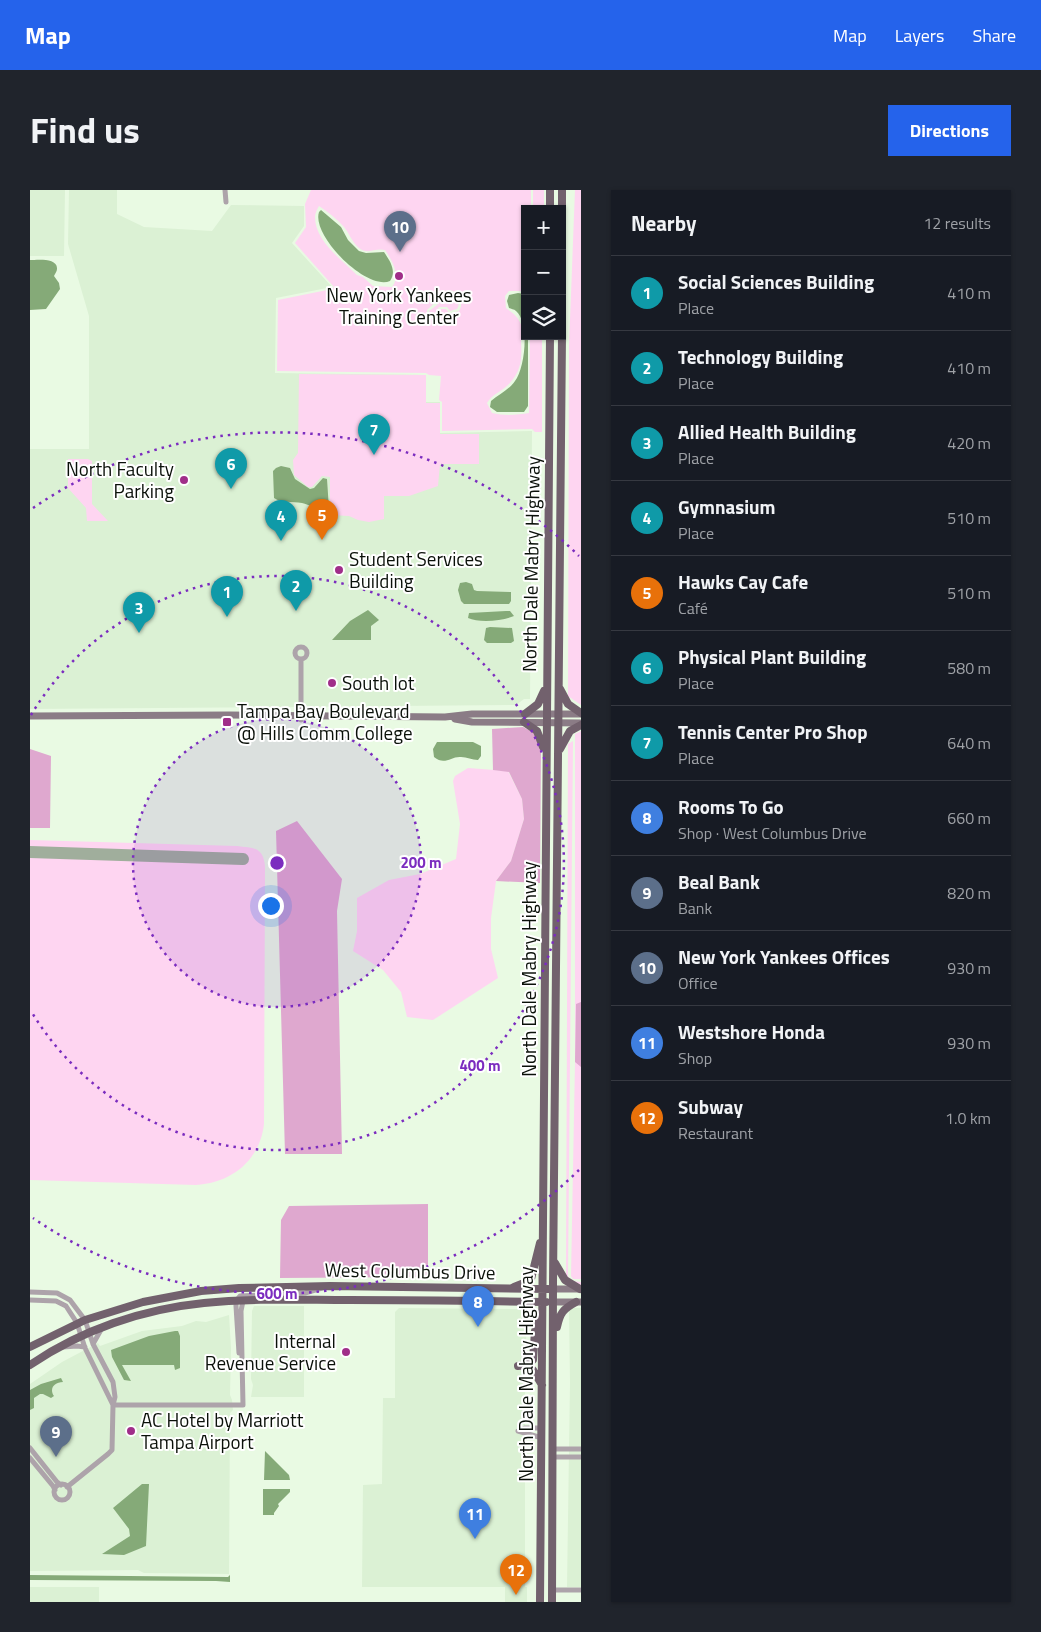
<!DOCTYPE html>
<html lang="en">
<head>
<meta charset="utf-8">
<style>
  :root { --surface:#171b24; --page:#20242c; --text:#f1f3f6; --muted:#9ea1a6; --line:#363941; --accent:#2563eb }
  body { margin:0; font-family:"Titillium Web",sans-serif; background:var(--page); color:var(--text) }
  .controls { position:absolute; right:15px; top:15px; display:grid; overflow:hidden; border-radius:0px; box-shadow:0 1px 4px #0004 }
  .controls button { width:45px; height:45px; display:grid; place-items:center; padding:0; border:0; border-bottom:1px solid var(--line); background:var(--surface); color:var(--text); font:25px sans-serif }
  .you { position:absolute; left:240px; top:715px; width:18px; height:18px; margin:-12px; border:4px solid #fff; border-radius:50%; background:#1a73e8; box-shadow:0 0 0 8px #1a73e833 }
  .badge { display:grid; place-items:center; width:32px; height:32px; border-radius:50%; background:var(--accent); color:#fff; font-size:16px; font-weight:700 }
  .pin { position:absolute; translate:-50% -41px; filter:drop-shadow(0 1px 2px #0008) }
  .pin::after { content:''; position:absolute; top:26px; width:18px; height:15px; background:inherit; clip-path:polygon(0 0,100% 0,50% 100%) }
  .list { margin:0; padding:0; list-style:none }
  h2 { display:flex; justify-content:space-between; align-items:center; height:65px; margin:0; padding:0 20px; font-size:21px }
  h2 small { font-size:16px; font-weight:400; color:var(--muted) }
  .list li { display:grid; grid-template-columns:32px 1fr auto; gap:15px; align-items:center; box-sizing:border-box; height:75px; padding:0 20px; border-top:1px solid var(--line) }
  .list b { display:block; font-size:19px; white-space:nowrap }
  .list p { margin:0; font-size:16px; white-space:nowrap; color:var(--muted) }
  .list em { font-size:16px; font-style:normal; color:var(--muted) }
  .icon { flex:none; width:28px; height:28px; fill:none; stroke:currentColor; stroke-width:2; stroke-linecap:round; stroke-linejoin:round }
  .map { position:relative; flex:none; width:551px; height:1412px; overflow:hidden; border-radius:0px }
  header { display:flex; align-items:center; gap:30px; box-sizing:border-box; height:70px; padding:0 25px; background:var(--accent); color:#fff }
  header strong { font-size:24px }
  nav { display:flex; gap:28px; margin-inline-start:auto; font-size:18px }
  .intro { display:flex; align-items:center; justify-content:space-between; box-sizing:border-box; height:120px; padding:0 30px }
  h1 { margin:0; font-size:35px }
  .button { padding:12px 22px; border-radius:0px; background:var(--accent); color:#fff; font-size:18px; font-weight:700 }
  main { display:flex; gap:30px; padding:0 30px }
  aside { flex:1; background:var(--surface); border-radius:0px; box-shadow:0 1px 4px #0004 }
  .map>svg:first-child { display:block }
  .built { fill:#dbf1d4 }
  .green { fill:#fed5f1; fill-rule:evenodd }
  .forest { fill:#dfa8cf }
  .water { fill:#85aa78 }
  .lines { fill:none; stroke-linecap:round; stroke-linejoin:round }
  .taxiway { stroke:#a0ae9c; stroke-width:12 }
  .street { stroke:#ada3aa; stroke-width:5 }
  .secondary { stroke:#8b7c86; stroke-width:7 }
  .primary { stroke:#72616d; stroke-width:8 }
  .ring { fill:none; stroke:#7b2cbf; stroke-width:2.5; stroke-dasharray:2.5 5 }
  .poi-dot { fill:#a02e89; stroke:#fff; stroke-width:2 }
  .labels { text-anchor:middle; stroke-width:4; stroke-linejoin:round; paint-order:stroke }
  .poi-label { font-size:19px; fill:#0a1009; stroke:#fff; text-anchor:start }
  .street-label { font-size:19px; fill:#0a1009; stroke:#fff }
  .centre { fill:#7b2cbf; stroke:#fff; stroke-width:2.5 }
  .ring-label { font-size:15px; text-anchor:middle; font-weight:bold; fill:#7b2cbf; stroke:#fff; stroke-width:4; stroke-linejoin:round; paint-order:stroke }
</style>
</head>
<body>
<header>
<strong>Map</strong>
<nav><a>Map</a><a>Layers</a><a>Share</a></nav>
</header>
<div class="intro"><h1>Find us</h1><a class="button">Directions</a></div>
<main>
<div class="map">
<svg width="551" height="1412" viewBox="0 0 551 1412">
  <rect width="100%" height="100%" fill="#e9fae3"/>
  <!-- built -->
  <path class="built" d="M 0,0 L 35,0 L 34,66 L 0,66 Z
    M 39,0 L 87,0 L 87,24 L 114,37 L 182,41 L 201,15 L 274,16 L 274,36 L 262,53 L 302,97 L 246,108 L 245,183 L 396,185 L 396,212 L 410,212 L 410,243 L 502,241 L 500,509 L 494,509 L 486,515 L 0,519 L 0,259 L 59,259 L 59,126 L 38,54 Z
    M 224,1116 L 274,1116 L 274,1207 L 221,1207 L 223,1195 L 221,1189 L 222,1121 Z
    M 369,1118 L 487,1119 L 495,1120 L 497,1123 L 495,1181 L 495,1397 L 497,1397 L 497,1412 L 475,1412 L 475,1397 L 332,1397 L 333,1295 L 352,1294 L 353,1208 L 365,1208 L 365,1122 Z
    M 542,1118 L 551,1118 L 551,1397 L 537,1397 L 540,1193 L 539,1120 Z
    M 199,1125 L 201,1158 L 200,1205 L 202,1210 L 203,1220 L 200,1223 L 199,1384 L 114,1383 L 108,1380 L 0,1381 L 0,1194 L 32,1172 L 68,1153 L 70,1156 L 112,1141 L 152,1136 L 166,1131 L 176,1132 Z
    M 0,1397 L 69,1397 L 69,1412 L 0,1412 Z"/>
  <!-- green -->
  <path class="green" d="M 281,0 L 501,0 L 501,15 L 503,17 L 503,0 L 514,0 L 514,19 L 495,19 L 495,101 L 479,101 L 475,106 L 476,118 C 482,123 488,126 491,135 C 493,140 491,145 491,150 C 492,167 492,180 480,193 C 473,201 462,204 457,213 L 462,223 C 474,226 487,225 499,223 L 500,146 L 512,146 L 512,242 L 505,242 L 502,239 L 412,241 L 412,212 L 409,210 L 411,186 L 399,185 L 396,183 L 247,181 L 248,110 L 302,99 L 304,97 L 265,53 L 276,37 L 275,14 ZM 289,16 C 298,22 307,29 314,37 C 320,44 324,58 335,61 C 341,62 348,58 355,60 C 362,70 371,86 362,97 L 343,96 L 333,87 L 327,85 C 312,70 285,51 285,27 C 285,23 287,20 289,16 ZM 419,100 L 423,101 C 429,107 434,113 429,121 L 420,124 L 416,119 L 409,119 L 408,128 L 400,129 L 397,125 L 397,120 C 403,115 414,102 419,100 Z
    M 545,0 L 551,0 L 551,515 L 538,506 L 539,156 Z
    M 417,103 L 422,103 C 427,107 431,113 427,119 L 420,121 L 417,117 L 409,117 L 407,120 L 407,126 L 401,127 L 399,125 L 399,121 L 407,115 Z
    M 269,184 L 396,185 L 396,213 L 410,213 L 410,244 L 449,244 L 449,274 L 410,274 L 408,296 L 379,306 L 354,306 L 354,329 L 339,332 L 328,330 L 319,326 L 300,325 L 300,287 L 292,286 L 282,297 L 278,297 L 264,285 L 263,270 L 268,263 Z
    M 38,269 L 58,269 L 62,271 L 62,314 L 78,331 L 57,331 L 56,318 L 38,298 Z
    M 551,541 L 551,1089 L 543,1089 L 541,1086 L 545,873 L 545,544 Z
    M 543,551 L 538,1086 L 542,1091 L 551,1092 L 551,1095 L 542,1092 L 536,1088 L 538,554 Z
    M 438,578 L 478,581 L 492,609 L 494,629 L 481,671 L 466,691 L 461,728 L 461,759 L 468,788 L 403,830 L 377,827 L 371,802 L 353,780 L 323,761 L 327,741 L 327,708 L 359,690 L 390,684 L 426,669 L 430,634 L 423,591 L 425,586 Z
    M 0,650 L 207,656 C 224,658 233,657 235,676 L 234,934 C 230,970 202,993 166,995 L 0,990 L 0,667 L 213,673 L 214,665 L 0,658 Z"/>
  <!-- forest -->
  <path class="forest" d="M 493,537 L 505,543 L 511,557 L 510,693 L 466,691 L 481,671 L 494,629 L 492,609 L 479,582 L 463,580 L 462,539 Z
    M 0,559 L 21,566 L 20,638 L 0,638 Z
    M 267,631 L 312,689 L 307,721 L 312,964 L 255,964 L 246,641 Z
    M 551,812 L 551,877 L 545,872 L 546,814 Z
    M 398,1014 L 398,1087 L 250,1088 L 251,1030 L 259,1016 Z"/>
  <!-- water -->
  <path class="water" d="M 291,20 L 311,37 L 318,50 L 329,61 L 336,63 L 354,62 C 360,71 367,81 360,91 C 337,101 281,46 289,22 Z
    M 0,70 C 6,70 28,67 27,79 C 27,81 25,84 24,86 L 29,93 L 30,99 L 16,119 L 0,120 Z
    M 488,103 L 495,104 L 495,146 L 498,146 L 498,216 L 494,222 L 467,222 L 460,217 L 461,211 C 469,204 478,201 485,191 C 495,178 500,133 486,121 C 484,119 481,119 479,118 L 477,111 L 479,105 Z
    M 251,276 L 260,278 L 265,289 L 280,299 L 284,298 L 293,288 L 297,289 L 299,319 C 289,322 281,315 272,313 C 262,311 252,314 244,308 L 243,281 L 246,278 Z
    M 436,392 L 442,394 L 444,400 L 447,401 L 481,402 L 481,411 L 479,414 L 434,414 L 431,411 L 428,400 L 430,393 Z
    M 338,420 L 349,430 L 341,436 L 341,450 L 302,450 L 320,431 Z
    M 476,421 L 480,421 L 484,426 C 473,431 449,433 438,428 L 439,423 Z
    M 460,437 L 482,438 L 484,451 L 481,453 L 457,453 L 454,450 L 456,438 Z
    M 407,552 L 443,552 L 451,556 L 451,566 L 448,570 C 442,570 437,567 431,567 C 421,566 415,576 404,567 L 403,559 Z
    M 145,1141 L 148,1141 L 150,1146 L 150,1178 L 145,1180 L 144,1175 L 92,1175 L 101,1191 L 94,1190 L 82,1167 L 81,1160 L 119,1146 Z
    M 31,1188 L 33,1192 C 24,1192 19,1199 24,1206 L 21,1208 L 13,1204 L 10,1204 L 4,1208 L 4,1218 L 0,1220 L 0,1200 L 11,1194 Z
    M 235,1261 L 259,1285 L 260,1290 L 234,1290 Z
    M 112,1294 L 119,1294 L 116,1356 L 94,1365 L 72,1364 L 100,1346 L 99,1339 L 83,1318 Z
    M 233,1299 L 260,1299 L 260,1302 L 248,1314 L 249,1316 L 244,1323 L 244,1325 L 233,1325 Z
    M 0,1385 L 198,1387 L 200,1385 L 200,1392 L 186,1391 L 0,1390 Z"/>
  <g class="lines">
    <!-- taxiway -->
    <path class="taxiway" d="M 0,662 L 213,669"/>
    <!-- street -->
    <path class="street" d="M 195,0 L 196,12
      M265 463a6 6 0 1 1 12 0a6 6 0 1 1-12 0Z
      M 271,530 L 271,470
      M 0,1102 L 27,1103 L 40,1110 L 55,1130 L 63,1154 L 83,1192 L 85,1207 L 83,1215 L 82,1260 L 78,1264 L 37,1297
      M 0,1110 L 26,1111 L 36,1116 L 47,1133 L 55,1158 L 83,1215
      M 63,1154 L 72,1138
      M 33,1157 L 47,1156 L 55,1157
      M 209,1163 L 206,1116 L 206,1111 L 210,1106 L 275,1103 L 292,1098
      M 83,1215 L 213,1215 L 211,1121 L 213,1111
      M 488,1241 L 512,1248
      M 488,1241 L 495,1238 L 512,1238
      M 0,1258 L 27,1292 L 31,1295
      M 522,1259 L 551,1259
      M 522,1267 L 551,1267
      M 0,1268 L 23,1296 L 25,1300
      M24 1302a8 8 0 1 1 16 0a8 8 0 1 1-16 0Z
      M 523,1400 L 551,1400"/>
    <!-- secondary -->
    <path class="secondary" d="M 0,526 L 199,525 L 415,527 L 442,524 L 551,524
      M 425,529 L 442,532 L 551,533
      M 523,1099 L 550,1099
      M 523,1112 L 551,1112"/>
    <!-- primary -->
    <path class="primary" d="M 520,19 L 520,0
      M 532,19 L 532,0
      M 530,499 L 538,514 L 551,523
      M 495,524 L 508,514 L 514,501
      M 494,532 L 507,541 L 513,557
      M 530,559 L 540,541 L 551,535
      M 525,1073 L 535,1090 L 550,1099
      M 484,1097 L 494,1093 L 501,1089 L 510,1053
      M 527,1137 C 530,1123 533,1119 546,1112
      M 0,1157 L 55,1130 L 113,1112 L 171,1101 L 209,1098 L 300,1096 L 518,1099
      M 0,1175 C 51,1140 113,1119 174,1113 C 222,1108 271,1110 319,1110 C 385,1110 450,1111 516,1112
      M 488,1176 L 498,1174 L 503,1170 L 505,1141 L 511,1126
      M 493,1176 L 503,1180 L 512,1195
      M 510,1412 L 520,146
      M 522,1412 L 523,1093 L 532,146"/>
  </g>
  <!-- distance rings -->
  <circle cx="247" cy="673" r="144" fill="#7b2cbf" fill-opacity=".12"/>
  <g class="ring">
    <circle cx="247" cy="673" r="144"/>
    <path d="M1 525A287 287 0 1 1 1 821"/>
    <path d="M549 980A431 431 0 0 1 3 1028M3 318A431 431 0 0 1 549 366"/>
  </g>
  <!-- markers -->
  <g class="poi-dot">
    <circle cx="369" cy="86" r="5"/>
    <circle cx="154" cy="290" r="5"/>
    <circle cx="309" cy="380" r="5"/>
    <circle cx="302" cy="493" r="5"/>
    <rect x="192" y="527" width="10" height="10" rx="2.5"/>
    <circle cx="316" cy="1162" r="5"/>
    <circle cx="101" cy="1241" r="5"/>
  </g>
  <g class="labels">
    <!-- poi labels -->
    <g class="poi-label">
      <text x="369" y="112" text-anchor="middle">New York Yankees<tspan x="369" dy="22">Training Center</tspan></text>
      <text x="144" y="286" text-anchor="end">North Faculty<tspan x="144" dy="22">Parking</tspan></text>
      <text x="319" y="376">Student Services<tspan x="319" dy="22">Building</tspan></text>
      <text x="312" y="500">South lot</text>
      <text x="207" y="528">Tampa Bay Boulevard<tspan x="207" dy="22">@ Hills Comm College</tspan></text>
      <text x="306" y="1158" text-anchor="end">Internal<tspan x="306" dy="22">Revenue Service</tspan></text>
      <text x="111" y="1237">AC Hotel by Marriott<tspan x="111" dy="22">Tampa Airport</tspan></text>
    </g>
    <!-- street labels -->
    <g class="street-label">
      <text transform="translate(501 374) rotate(-89)" y="7">North Dale Mabry Highway</text>
      <text transform="translate(499 779) rotate(-90)" y="7">North Dale Mabry Highway</text>
      <text transform="translate(380 1081) rotate(1)" y="7">West Columbus Drive</text>
      <text transform="translate(496 1184) rotate(-90)" y="7">North Dale Mabry Highway</text>
    </g>
  </g>
  <circle cx="247" cy="673" r="8" class="centre"/>
  <g class="ring-label">
    <text x="391" y="678">200 m</text>
    <text x="450" y="881">400 m</text>
    <text x="247" y="1109">600 m</text>
  </g>
</svg>
<div class="controls">
<button>+</button>
<button>−</button>
<button><svg class="icon" aria-label="layers" viewBox="0 0 24 24"><path d="M12 4l9 5-9 5-9-5zM3 14l9 5 9-5"/></svg></button>
</div>
<div class="you"></div>
<div class="pin badge" style="left:197px;top:427px;background:#0f9aa8">1</div>
<div class="pin badge" style="left:266px;top:421px;background:#0f9aa8">2</div>
<div class="pin badge" style="left:109px;top:443px;background:#0f9aa8">3</div>
<div class="pin badge" style="left:251px;top:351px;background:#0f9aa8">4</div>
<div class="pin badge" style="left:292px;top:350px;background:#e8710a">5</div>
<div class="pin badge" style="left:201px;top:299px;background:#0f9aa8">6</div>
<div class="pin badge" style="left:344px;top:265px;background:#0f9aa8">7</div>
<div class="pin badge" style="left:448px;top:1137px;background:#3f7fe0">8</div>
<div class="pin badge" style="left:26px;top:1267px;background:#5c6f8a">9</div>
<div class="pin badge" style="left:370px;top:62px;background:#5c6f8a">10</div>
<div class="pin badge" style="left:445px;top:1349px;background:#3f7fe0">11</div>
<div class="pin badge" style="left:486px;top:1405px;background:#e8710a">12</div>
</div>
<aside>
<h2>Nearby<small>12 results</small></h2>
<ul class="list">
<li><span class="badge" style="background:#0f9aa8">1</span><div><b>Social Sciences Building</b><p>Place</p></div><em>410 m</em></li>
<li><span class="badge" style="background:#0f9aa8">2</span><div><b>Technology Building</b><p>Place</p></div><em>410 m</em></li>
<li><span class="badge" style="background:#0f9aa8">3</span><div><b>Allied Health Building</b><p>Place</p></div><em>420 m</em></li>
<li><span class="badge" style="background:#0f9aa8">4</span><div><b>Gymnasium</b><p>Place</p></div><em>510 m</em></li>
<li><span class="badge" style="background:#e8710a">5</span><div><b>Hawks Cay Cafe</b><p>Café</p></div><em>510 m</em></li>
<li><span class="badge" style="background:#0f9aa8">6</span><div><b>Physical Plant Building</b><p>Place</p></div><em>580 m</em></li>
<li><span class="badge" style="background:#0f9aa8">7</span><div><b>Tennis Center Pro Shop</b><p>Place</p></div><em>640 m</em></li>
<li><span class="badge" style="background:#3f7fe0">8</span><div><b>Rooms To Go</b><p>Shop · West Columbus Drive</p></div><em>660 m</em></li>
<li><span class="badge" style="background:#5c6f8a">9</span><div><b>Beal Bank</b><p>Bank</p></div><em>820 m</em></li>
<li><span class="badge" style="background:#5c6f8a">10</span><div><b>New York Yankees Offices</b><p>Office</p></div><em>930 m</em></li>
<li><span class="badge" style="background:#3f7fe0">11</span><div><b>Westshore Honda</b><p>Shop</p></div><em>930 m</em></li>
<li><span class="badge" style="background:#e8710a">12</span><div><b>Subway</b><p>Restaurant</p></div><em>1.0 km</em></li>
</ul>
</aside>
</main>
</body>
</html>
